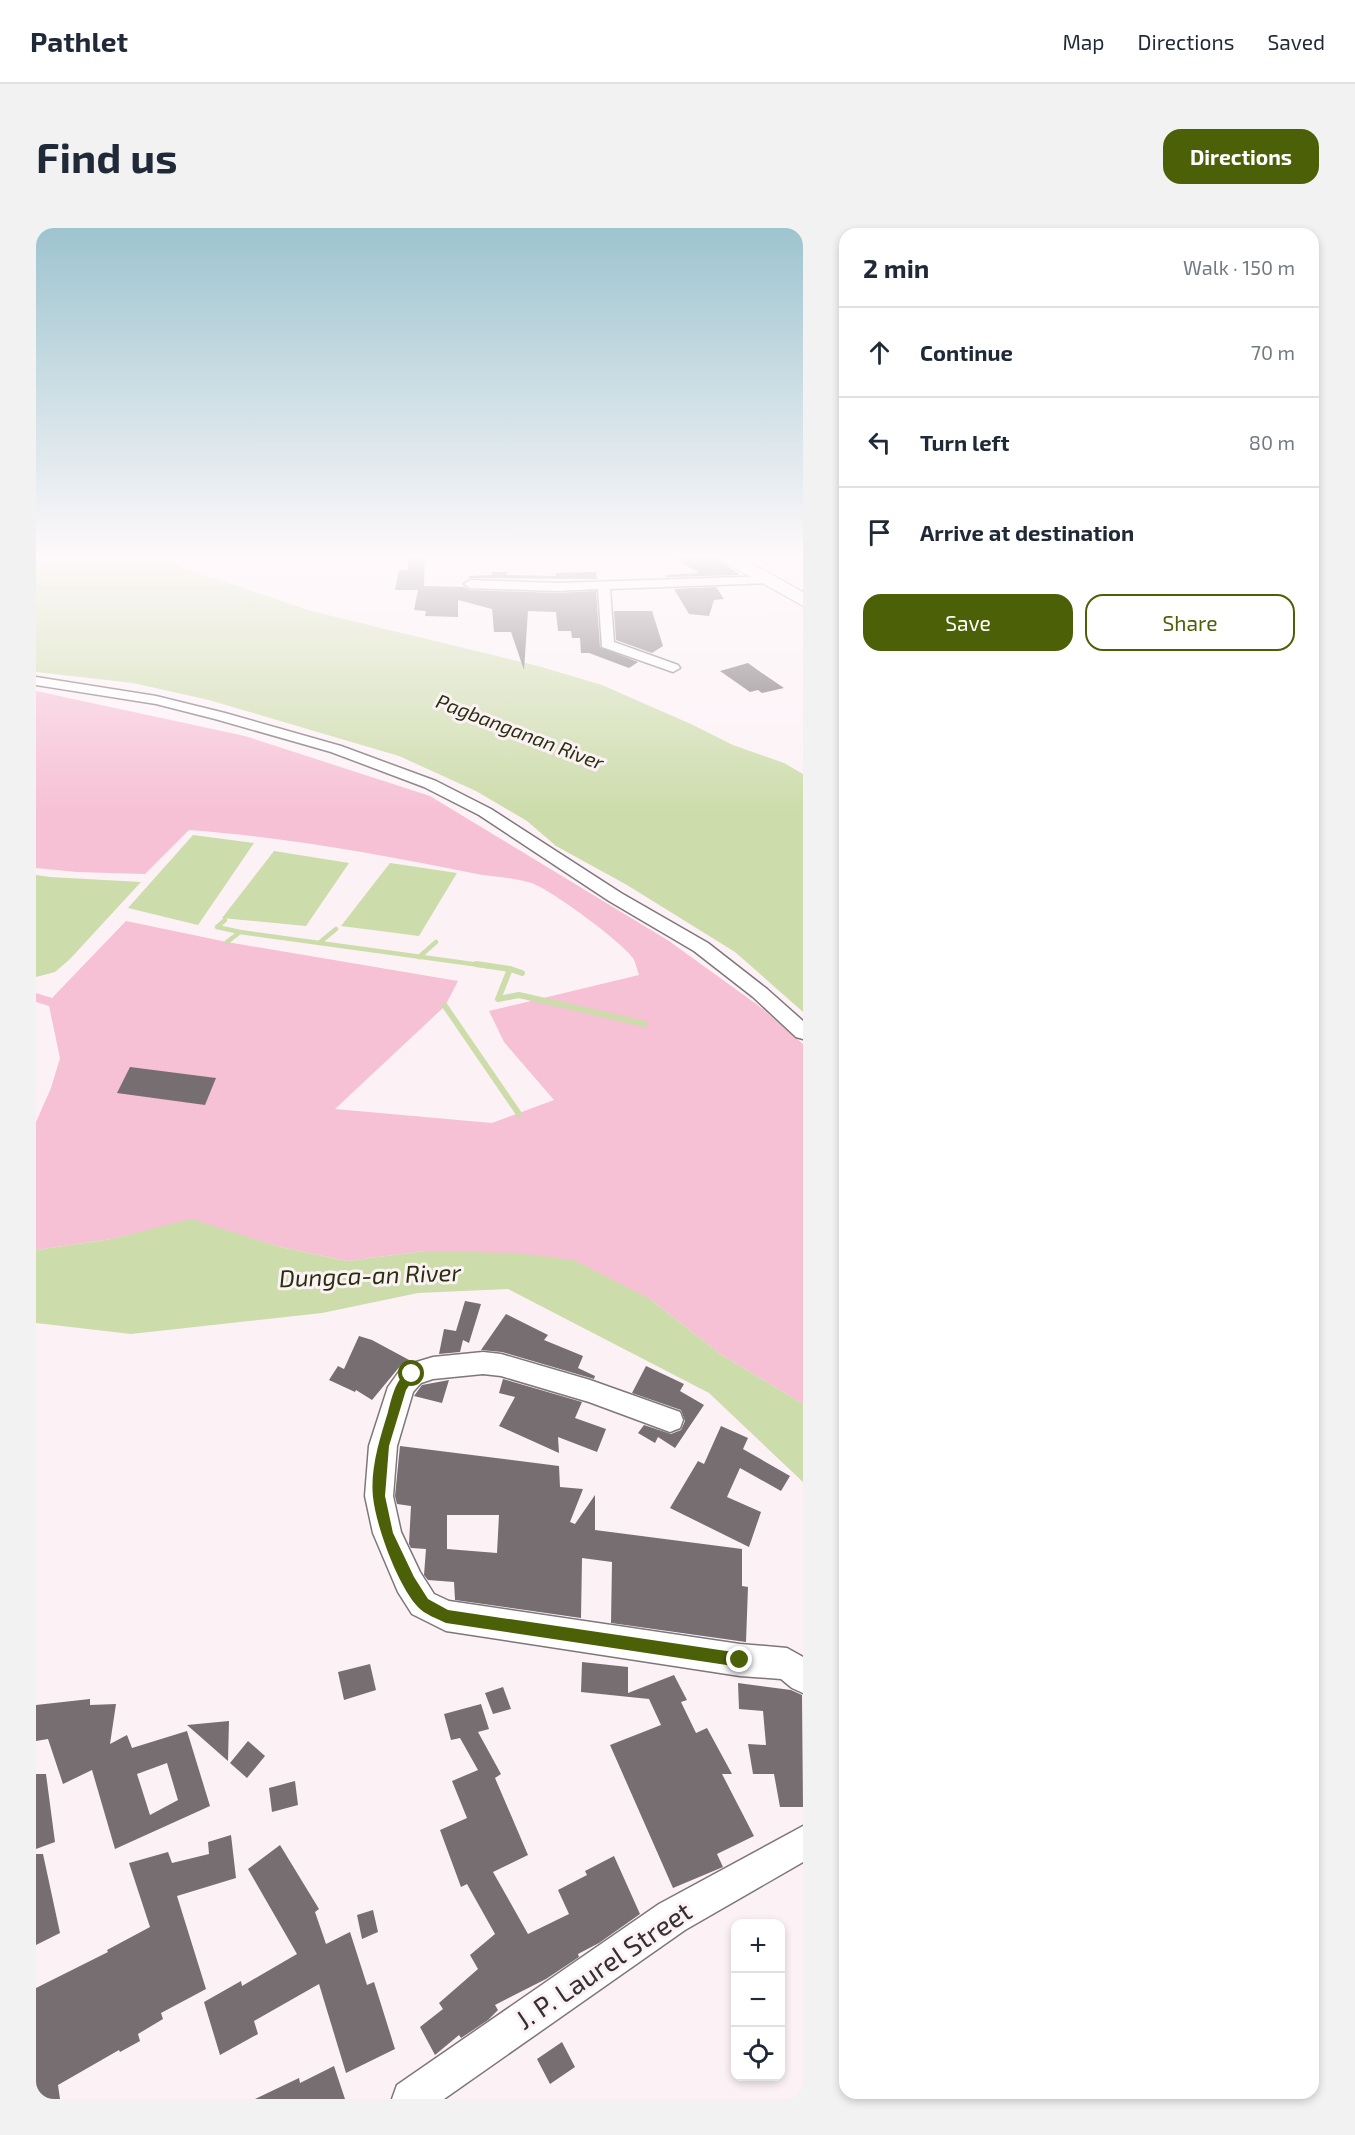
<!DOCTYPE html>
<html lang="en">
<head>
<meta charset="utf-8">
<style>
  :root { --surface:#fff; --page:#f2f2f3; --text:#1f2937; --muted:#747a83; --line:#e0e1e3; --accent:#4c6007 }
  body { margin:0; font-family:"Exo 2",sans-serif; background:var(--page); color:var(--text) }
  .controls { position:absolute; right:18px; bottom:18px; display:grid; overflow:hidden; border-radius:12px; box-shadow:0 3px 9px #0003 }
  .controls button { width:54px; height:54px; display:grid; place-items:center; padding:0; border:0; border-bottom:2px solid var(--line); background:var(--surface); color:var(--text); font:30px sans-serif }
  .stop { position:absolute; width:18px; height:18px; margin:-14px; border:4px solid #4c6007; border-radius:50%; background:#fff }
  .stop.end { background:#4c6007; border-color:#fff; box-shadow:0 2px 6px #0008 }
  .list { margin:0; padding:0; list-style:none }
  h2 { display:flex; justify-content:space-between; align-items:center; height:78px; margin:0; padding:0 24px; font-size:26px }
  h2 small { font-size:20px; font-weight:400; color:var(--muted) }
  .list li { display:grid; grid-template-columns:39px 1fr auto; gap:18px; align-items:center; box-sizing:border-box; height:90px; padding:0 24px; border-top:2px solid var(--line) }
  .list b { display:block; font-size:22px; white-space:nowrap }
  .list em { font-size:20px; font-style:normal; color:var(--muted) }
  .actions { display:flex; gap:12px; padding:18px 24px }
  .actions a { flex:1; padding:14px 0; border:2px solid var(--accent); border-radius:18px; text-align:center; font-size:21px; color:var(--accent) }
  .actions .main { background:var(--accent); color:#fff }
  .icon { flex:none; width:33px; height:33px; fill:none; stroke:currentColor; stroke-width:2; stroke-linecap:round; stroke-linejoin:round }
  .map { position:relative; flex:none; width:767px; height:1871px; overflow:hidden; border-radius:18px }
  header { display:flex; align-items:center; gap:36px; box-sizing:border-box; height:84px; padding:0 30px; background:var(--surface); border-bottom:2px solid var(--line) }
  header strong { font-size:28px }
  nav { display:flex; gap:33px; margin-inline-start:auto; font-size:21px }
  .intro { display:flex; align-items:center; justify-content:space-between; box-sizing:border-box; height:144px; padding:0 36px }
  h1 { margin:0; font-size:42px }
  .button { padding:15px 27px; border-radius:18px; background:var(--accent); color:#fff; font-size:21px; font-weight:700 }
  main { display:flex; gap:36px; padding:0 36px }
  aside { flex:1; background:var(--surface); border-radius:18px; box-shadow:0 3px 9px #0003 }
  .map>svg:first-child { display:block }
  .green { fill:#f6c0d5 }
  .water { fill:#ccdcaa }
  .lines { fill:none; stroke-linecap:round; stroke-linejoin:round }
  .stream-far1 { stroke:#ccdcaa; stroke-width:4.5 }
  .stream { stroke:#ccdcaa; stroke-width:6 }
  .building { fill:#766e71; fill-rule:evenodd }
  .minor-casing { stroke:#7e7679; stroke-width:3 }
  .primary-casing { stroke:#7e7679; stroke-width:2 }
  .minor { fill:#fff; fill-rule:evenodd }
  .primary { fill:#fff; fill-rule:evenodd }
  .route { fill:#4c6007 }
  .labels { text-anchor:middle; stroke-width:6; stroke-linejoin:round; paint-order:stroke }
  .far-water-label { font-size:20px; font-style:italic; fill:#26300a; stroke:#fcf2f6 }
  .water-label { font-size:24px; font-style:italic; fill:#26300a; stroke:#fcf2f6 }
  .near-street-label { font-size:27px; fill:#343132; stroke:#fcf2f6 }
</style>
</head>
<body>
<header>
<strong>Pathlet</strong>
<nav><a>Map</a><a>Directions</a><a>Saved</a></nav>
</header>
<div class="intro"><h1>Find us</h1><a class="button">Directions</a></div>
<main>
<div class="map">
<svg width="767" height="1871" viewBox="0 0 767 1871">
  <rect width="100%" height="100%" fill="#fcf2f6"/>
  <!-- green -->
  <path class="green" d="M 0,463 L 209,508 L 394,568 L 633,713 L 723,778 L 767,816 L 767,1176 L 684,1126 L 614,1071 L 389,1023 L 311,1033 L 244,1019 L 155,992 L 76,1011 L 0,1022 L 0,894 L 15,860 L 24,830 L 13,778 L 0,774 L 0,765 L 16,770 L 90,693 L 191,714 L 422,753 L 409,778 L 299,881 L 456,895 L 518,872 L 468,814 L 453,783 L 603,747 C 601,742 600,735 597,730 C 586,714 513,660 495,655 C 476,649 455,649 436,645 C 342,626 248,609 153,602 L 109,646 L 41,644 L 0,640 Z"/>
  <!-- water -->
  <path class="water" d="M 0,326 L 72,326 L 135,336 L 275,383 L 502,438 L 566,457 L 657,497 L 697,517 L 748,535 L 767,546 L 767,784 L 699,724 L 591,657 L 520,618 L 491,593 L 440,563 L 363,528 L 173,472 L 97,455 L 0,444 Z
    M 157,607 L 218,615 L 162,697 L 92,680 Z
    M 238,623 L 313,635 L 270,698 L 186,690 Z
    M 354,635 L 421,645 L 383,708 L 305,698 Z
    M 0,647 L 14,649 L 105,654 L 34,731 L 19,744 L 0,749 Z
    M 155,991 L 244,1019 L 311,1033 L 389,1023 L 478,1025 L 538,1032 L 614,1071 L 684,1126 L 767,1176 L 767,1254 L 673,1165 L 472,1061 L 382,1065 L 286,1085 L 95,1106 L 0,1095 L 0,1022 L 76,1011 Z"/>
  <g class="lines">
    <!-- stream-far1 -->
    <path class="stream-far1" d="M 189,692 L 181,699 L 204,704
      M 191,714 L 204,704 L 451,738
      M 283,715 L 300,701
      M 383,729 L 400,714"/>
    <!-- stream -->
    <path class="stream" d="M 440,736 L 474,741 L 462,771 L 483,767 L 609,796
      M 474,741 L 486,745
      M 409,778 L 483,886"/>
  </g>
  <!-- building -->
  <path class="building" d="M 677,328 L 704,347 L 630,349 L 629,347 L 663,345 L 639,331 Z
    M 372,330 L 389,330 L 388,358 L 428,359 L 434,362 L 521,365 L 560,363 L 564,419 L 602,434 L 593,440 L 553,425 L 545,425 L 544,410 L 536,410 L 535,403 L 522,403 L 520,384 L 492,383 L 488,442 L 475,404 L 458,404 L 456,381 L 422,372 L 422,389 L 389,388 L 390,383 L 378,382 L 382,362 L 359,362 L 363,342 L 372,342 Z
    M 456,344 L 471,344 L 471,347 L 520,348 L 519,345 L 560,344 L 561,351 L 433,350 L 433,348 L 456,347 Z
    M 680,359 L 688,371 L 678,372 L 673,388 L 653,386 L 638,361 Z
    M 578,383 L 616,383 L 627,418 L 616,425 L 580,412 Z
    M 712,435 L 723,443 L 748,460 L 726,465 L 722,462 L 714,464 L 684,443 Z
    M 94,839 L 180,850 L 169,877 L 81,865 Z
    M 429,1073 L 445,1076 L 433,1115 L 427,1112 L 424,1124 L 403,1126 L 408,1101 L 420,1103 Z
    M 470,1086 L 512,1107 L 508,1112 L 547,1128 L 542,1140 L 559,1148 L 558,1151 L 466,1124 L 445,1122 Z
    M 323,1108 L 336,1112 L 375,1133 L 365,1137 L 336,1172 L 320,1162 L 319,1164 L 293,1152 L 302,1138 L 308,1141 Z
    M 610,1138 L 648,1156 L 644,1163 L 668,1177 L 639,1220 L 622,1209 L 619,1215 L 602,1205 L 608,1197 L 635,1206 L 645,1202 L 649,1193 L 645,1182 L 596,1165 Z
    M 467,1151 L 546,1174 L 539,1190 L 570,1201 L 561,1224 L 522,1209 L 523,1225 L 463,1198 L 479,1169 L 463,1165 Z
    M 413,1152 L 406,1175 L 378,1168 L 386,1157 Z
    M 685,1198 L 712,1210 L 707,1221 L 754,1248 L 745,1263 L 704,1240 L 691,1269 L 725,1284 L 713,1319 L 634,1280 L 662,1233 L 668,1236 Z
    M 364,1218 L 523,1238 L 524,1259 L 547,1261 L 534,1294 L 539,1296 L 559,1267 L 559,1302 L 706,1321 L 706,1358 L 712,1359 L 710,1414 L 575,1395 L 576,1334 L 546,1330 L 545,1390 L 419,1372 L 418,1354 L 392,1352 L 388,1347 L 390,1321 L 375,1320 L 373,1316 L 375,1278 L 361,1276 L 359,1268 ZM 411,1287 L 463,1287 L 461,1325 L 411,1321 Z
    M 546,1434 L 592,1439 L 592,1465 L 638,1447 L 651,1472 L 645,1474 L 660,1505 L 671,1500 L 696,1546 L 686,1546 L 718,1608 L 681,1626 L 687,1639 L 637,1660 L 574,1517 L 625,1497 L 613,1471 L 545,1464 Z
    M 334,1436 L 340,1462 L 308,1472 L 302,1444 Z
    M 702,1455 L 755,1462 L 766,1467 L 767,1579 L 744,1579 L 738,1546 L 717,1546 L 712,1516 L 730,1517 L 727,1483 L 703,1481 Z
    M 467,1459 L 475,1481 L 457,1486 L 449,1465 Z
    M 54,1471 L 54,1477 L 80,1476 L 74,1516 L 91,1507 L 96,1520 L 151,1503 L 174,1578 L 79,1621 L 56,1542 L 27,1556 L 12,1511 L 0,1513 L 0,1477 ZM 131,1535 L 142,1572 L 114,1587 L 101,1546 Z
    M 445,1476 L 453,1501 L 442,1504 L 465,1546 L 459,1550 L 492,1627 L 457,1644 L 492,1706 L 533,1686 L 522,1662 L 551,1647 L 549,1643 L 578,1628 L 604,1686 L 563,1715 L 542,1726 L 543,1729 L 510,1751 L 459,1777 L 462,1782 L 452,1792 L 425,1810 L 423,1807 L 399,1827 L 384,1799 L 407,1781 L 403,1775 L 442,1741 L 434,1727 L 459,1706 L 431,1656 L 425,1659 L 404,1602 L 431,1590 L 416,1553 L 442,1542 L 424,1510 L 415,1512 L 408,1486 Z
    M 193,1493 L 192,1533 L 151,1497 Z
    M 212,1513 L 229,1528 L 211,1550 L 194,1535 Z
    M 0,1546 L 10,1546 L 19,1614 L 0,1621 Z
    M 259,1553 L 262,1577 L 236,1584 L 233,1560 Z
    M 195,1607 L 200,1650 L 141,1668 L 170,1761 L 125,1785 L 127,1791 L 102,1806 L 104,1813 L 84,1824 L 83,1822 L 22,1857 L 24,1871 L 0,1871 L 0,1760 L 72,1724 L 71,1722 L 114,1699 L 93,1635 L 132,1624 L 136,1635 L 173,1626 L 172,1614 Z
    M 244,1617 L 283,1681 L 279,1684 L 290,1716 L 314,1704 L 331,1757 L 338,1754 L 359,1821 L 310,1845 L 283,1756 L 218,1793 L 222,1806 L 184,1827 L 168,1774 L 205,1753 L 206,1758 L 261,1726 L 212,1641 Z
    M 0,1626 L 7,1626 L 24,1705 L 0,1717 Z
    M 337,1682 L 342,1704 L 326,1711 L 321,1687 Z
    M 526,1814 L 539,1839 L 514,1856 L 501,1831 Z
    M 298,1838 L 309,1871 L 219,1871 L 263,1850 L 264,1855 Z"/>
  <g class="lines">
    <defs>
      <path id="minor" d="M 732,348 L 738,352 L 736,355 L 574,361 L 578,414 L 642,437 L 644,440 L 637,444 L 566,419 L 562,361 L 521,363 L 434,360 L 428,356 L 434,352 L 521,355 Z
        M 0,449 L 120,468 L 189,485 L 305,518 L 400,553 L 455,581 L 585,665 L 672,715 L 731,761 L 767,793 L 767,811 L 760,809 L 717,769 L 658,723 L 573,673 L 443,587 L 388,559 L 295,524 L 179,491 L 120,476 L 0,457 Z
        M 447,1124 L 465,1126 L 554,1152 L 644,1184 L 647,1192 L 644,1200 L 634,1204 L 553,1174 L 465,1148 L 447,1146 L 397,1151 L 385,1155 L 377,1164 L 361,1218 L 357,1268 L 365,1304 L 384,1344 L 398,1366 L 413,1373 L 704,1416 L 751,1420 L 767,1429 L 767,1465 L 756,1460 L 745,1451 L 704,1448 L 410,1403 L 376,1386 L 362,1364 L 337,1305 L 329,1268 L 333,1218 L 352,1159 L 367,1138 L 397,1129 Z
        M 767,1598 L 767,1634 L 649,1702 L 408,1871 L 356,1871 L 361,1857 L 623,1676 Z"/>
      <path id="primary" d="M 678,326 L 699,326 L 767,364 L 767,378 L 681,330 Z"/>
    </defs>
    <!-- minor casing -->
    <use href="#minor" class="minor-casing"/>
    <!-- primary casing -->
    <use href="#primary" class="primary-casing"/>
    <!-- minor -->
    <use href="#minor" class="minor"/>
    <!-- primary -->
    <use href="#primary" class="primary"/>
  </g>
  <!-- sky -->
  <linearGradient id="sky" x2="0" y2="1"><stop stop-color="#9dc4cf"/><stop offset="0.56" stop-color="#fef9fb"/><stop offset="1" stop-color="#fef9fb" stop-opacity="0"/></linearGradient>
  <rect width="767" height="587" fill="url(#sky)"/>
  <!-- route -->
  <path class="route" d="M 376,1141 L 381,1146 L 370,1162 L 353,1218 L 349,1268 L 357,1305 L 378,1349 L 392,1371 L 412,1382 L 704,1425 L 708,1427 L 710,1432 L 708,1437 L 704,1439 L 410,1395 C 402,1391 388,1386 382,1379 C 362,1358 340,1298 337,1269 C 334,1241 344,1210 352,1184 C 356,1169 360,1148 376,1141 Z"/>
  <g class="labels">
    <!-- far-water labels -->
    <g class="far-water-label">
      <text transform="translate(484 504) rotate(21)" y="7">Pagbanganan River</text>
    </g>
    <!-- water labels -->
    <g class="water-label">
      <text transform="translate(334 1048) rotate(-2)" y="8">Dungca-an River</text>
    </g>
    <!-- near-street labels -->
    <g class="near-street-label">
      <text transform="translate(568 1738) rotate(-34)" y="9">J. P. Laurel Street</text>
    </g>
  </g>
</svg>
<div class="controls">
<button>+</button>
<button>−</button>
<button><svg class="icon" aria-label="locate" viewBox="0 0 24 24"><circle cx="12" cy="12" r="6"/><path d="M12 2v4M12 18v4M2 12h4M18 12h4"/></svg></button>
</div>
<div class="stop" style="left:376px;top:1146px"></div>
<div class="stop end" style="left:704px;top:1432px"></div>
</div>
<aside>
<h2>2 min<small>Walk · 150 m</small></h2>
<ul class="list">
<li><svg class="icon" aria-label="ahead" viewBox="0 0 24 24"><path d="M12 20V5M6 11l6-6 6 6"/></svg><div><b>Continue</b></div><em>70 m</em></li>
<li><svg class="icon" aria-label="left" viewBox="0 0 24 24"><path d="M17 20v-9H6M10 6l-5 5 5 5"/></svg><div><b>Turn left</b></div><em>80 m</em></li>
<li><svg class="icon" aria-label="arrive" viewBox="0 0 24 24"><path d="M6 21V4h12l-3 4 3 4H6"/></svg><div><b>Arrive at destination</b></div></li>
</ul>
<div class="actions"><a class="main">Save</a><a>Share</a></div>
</aside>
</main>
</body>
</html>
